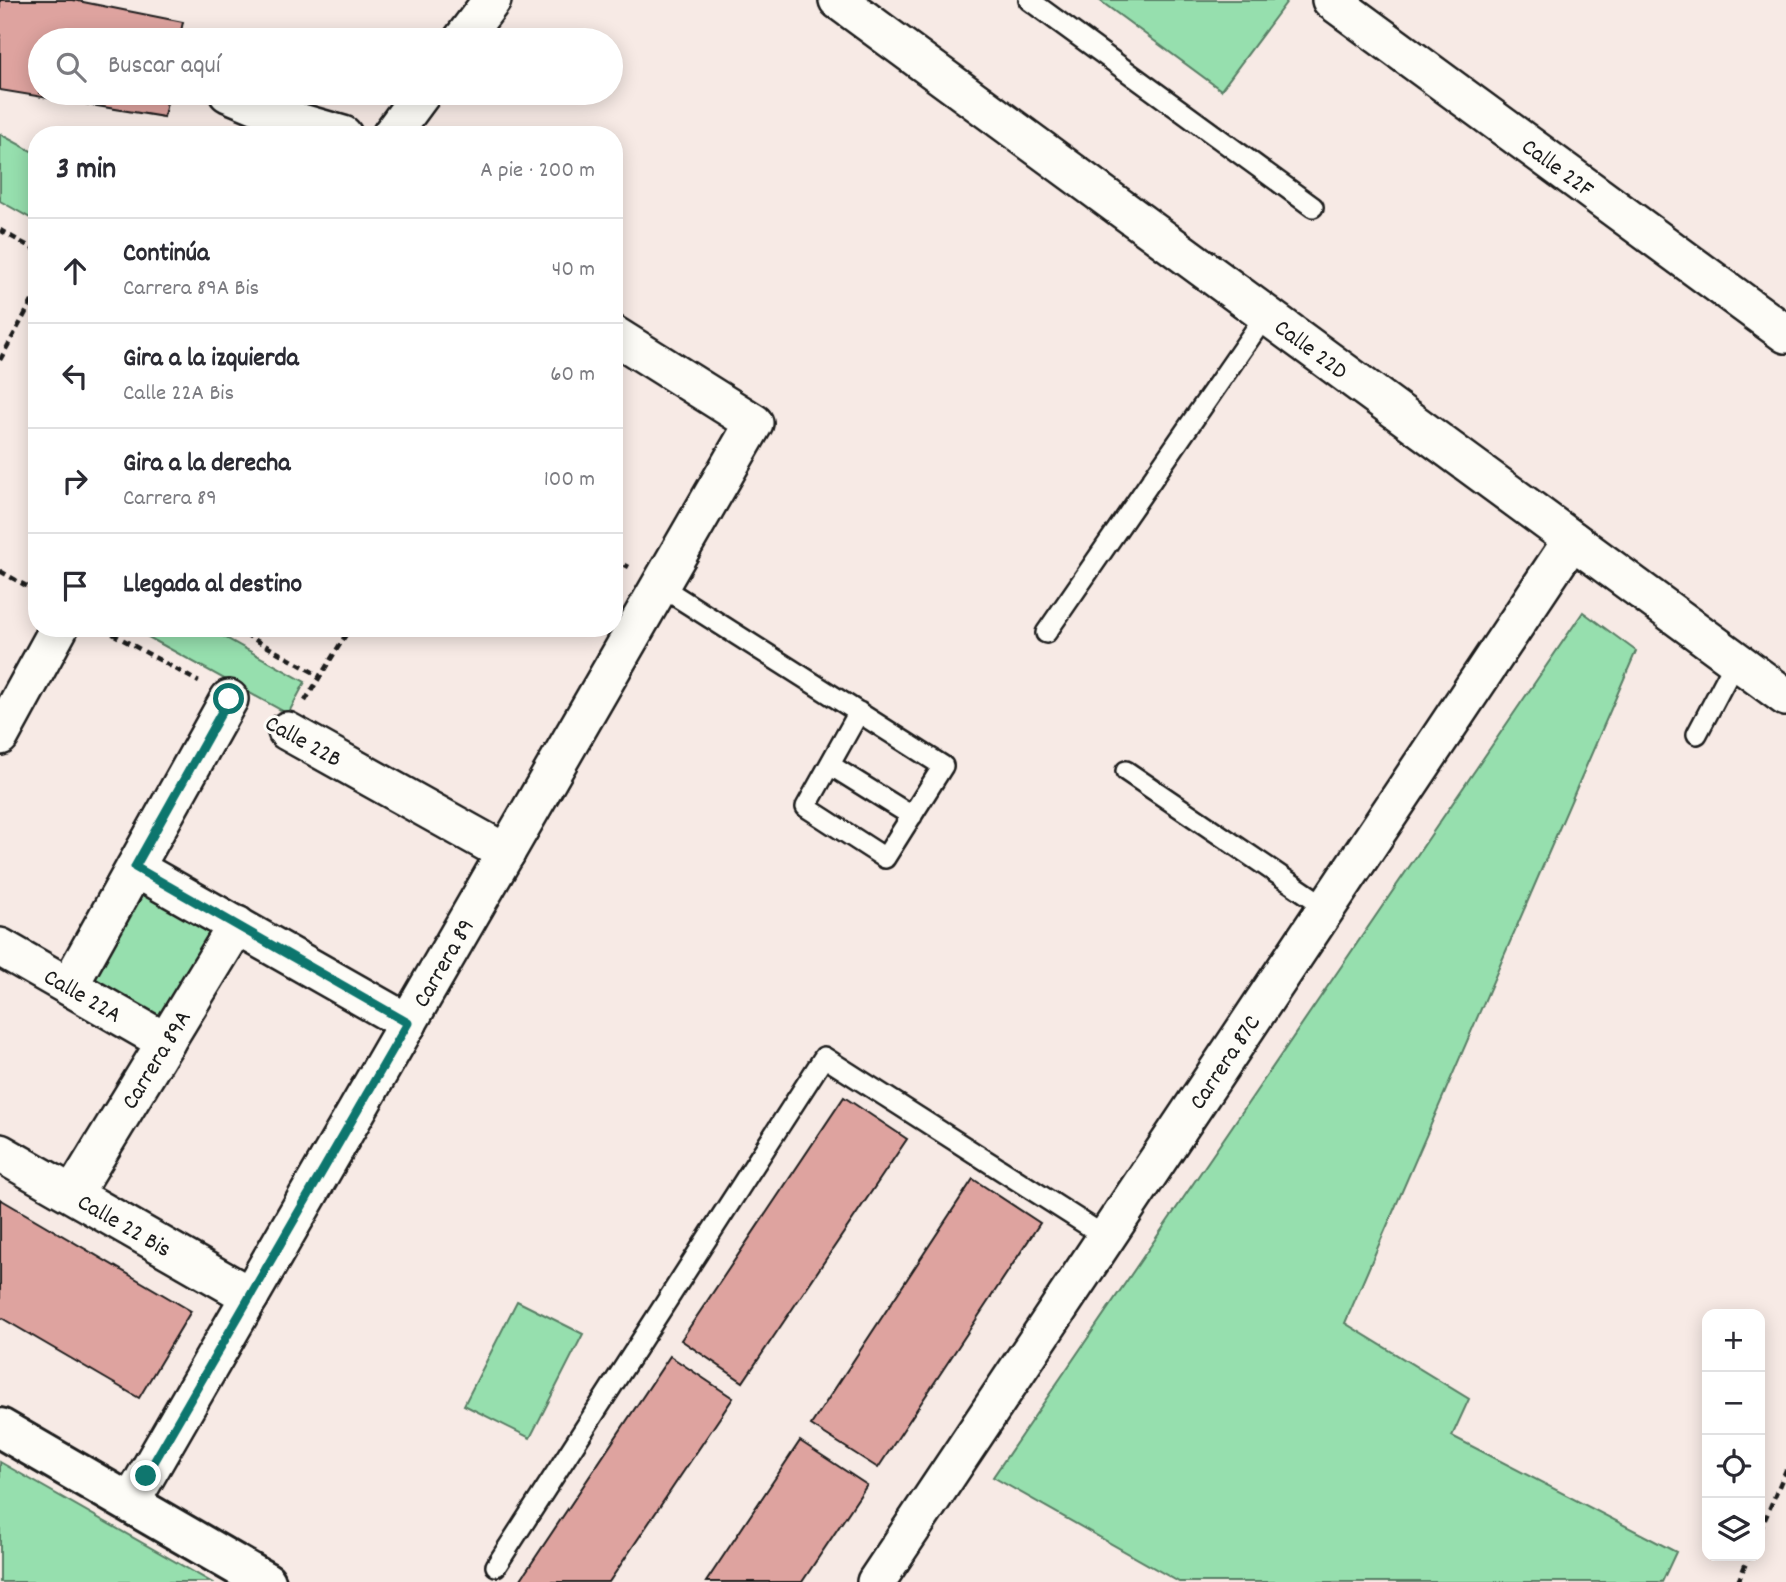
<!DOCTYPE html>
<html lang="es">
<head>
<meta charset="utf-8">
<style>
  :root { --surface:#fff; --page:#f2f2f3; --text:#2b2b33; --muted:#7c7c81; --line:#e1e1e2 }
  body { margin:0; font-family:Dekko,sans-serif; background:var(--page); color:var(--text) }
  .controls { position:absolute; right:21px; bottom:21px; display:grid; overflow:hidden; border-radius:14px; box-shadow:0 4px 18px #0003 }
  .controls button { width:63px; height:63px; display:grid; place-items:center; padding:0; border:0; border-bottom:2px solid var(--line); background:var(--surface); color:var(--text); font:35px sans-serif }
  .stop { position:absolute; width:21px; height:21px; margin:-16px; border:5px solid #0f766e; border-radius:50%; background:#fff }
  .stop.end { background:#0f766e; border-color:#fff; box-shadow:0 2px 7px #0008 }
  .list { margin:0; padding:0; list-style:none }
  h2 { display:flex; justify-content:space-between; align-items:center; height:91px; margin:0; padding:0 28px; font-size:30px }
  h2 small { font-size:23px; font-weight:400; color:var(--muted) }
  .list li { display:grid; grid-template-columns:46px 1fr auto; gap:21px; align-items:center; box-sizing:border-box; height:105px; padding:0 28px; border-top:2px solid var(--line) }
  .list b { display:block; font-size:26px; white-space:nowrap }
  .list p { margin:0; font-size:23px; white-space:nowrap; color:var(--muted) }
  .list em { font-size:23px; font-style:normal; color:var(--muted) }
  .icon { flex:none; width:38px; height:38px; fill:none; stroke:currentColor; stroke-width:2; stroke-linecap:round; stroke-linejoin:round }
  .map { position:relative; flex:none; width:1786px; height:1582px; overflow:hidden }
  .search { position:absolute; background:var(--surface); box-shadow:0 4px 18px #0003; left:28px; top:28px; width:595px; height:77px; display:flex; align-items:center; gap:18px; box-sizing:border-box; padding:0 24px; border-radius:38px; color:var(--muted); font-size:26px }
  .panel { position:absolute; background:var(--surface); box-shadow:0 4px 18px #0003; left:28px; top:126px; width:595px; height:511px; border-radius:28px }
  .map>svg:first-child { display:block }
  .green { fill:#96dfae; stroke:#597e65; stroke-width:2 }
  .building { fill:#dea39f; stroke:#1c1c1c; stroke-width:2 }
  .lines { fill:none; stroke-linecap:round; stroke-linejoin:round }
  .lane-casing { stroke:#1c1c1c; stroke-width:24 }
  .street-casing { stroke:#1c1c1c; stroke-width:42 }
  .secondary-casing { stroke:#1c1c1c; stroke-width:44 }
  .path { stroke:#1c1c1c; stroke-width:4.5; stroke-dasharray:7 5; stroke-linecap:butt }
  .lane { stroke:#fdfcf7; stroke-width:19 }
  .street { stroke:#fdfcf7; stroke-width:37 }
  .secondary { stroke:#fdfcf7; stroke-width:38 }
  .route { stroke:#0f766e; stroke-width:9 }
  .labels { text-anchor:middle; stroke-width:6; stroke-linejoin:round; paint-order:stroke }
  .street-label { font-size:24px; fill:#1c1c1c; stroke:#fdfcf7 }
</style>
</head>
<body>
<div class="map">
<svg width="1786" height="1582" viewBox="0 0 1786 1582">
  <rect width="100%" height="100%" fill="#f7eae5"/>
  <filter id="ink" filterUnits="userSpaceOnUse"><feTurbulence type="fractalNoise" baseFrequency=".0143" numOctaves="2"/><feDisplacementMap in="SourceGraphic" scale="14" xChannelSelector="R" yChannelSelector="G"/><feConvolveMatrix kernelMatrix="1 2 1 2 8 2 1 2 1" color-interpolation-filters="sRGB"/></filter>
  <g filter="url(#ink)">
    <!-- green -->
    <path class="green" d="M 1099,0 L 1288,0 L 1221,90 Z
      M 0,134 L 37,154 L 37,214 L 34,220 L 0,201 Z
      M 1583,612 L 1636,651 L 1345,1323 L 1469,1399 L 1452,1436 L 1676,1552 L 1662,1582 L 1179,1582 L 993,1477 Z
      M 132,628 L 208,628 L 305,682 L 288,714 Z
      M 139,879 L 230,929 L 164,1034 L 76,983 Z
      M 517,1301 L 583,1334 L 530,1438 L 464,1405 Z
      M 0,1462 L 211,1582 L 0,1582 Z"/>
    <!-- building -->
    <path class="building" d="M 0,0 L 73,0 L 183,22 L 179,40 L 40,40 L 40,93 L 169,93 L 164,117 L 0,90 Z
      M 844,1097 L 907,1139 L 743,1382 L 681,1340 Z
      M 973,1179 L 1040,1223 L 878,1468 L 811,1425 Z
      M 0,1199 L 191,1311 L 139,1398 L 0,1317 Z
      M 670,1356 L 733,1398 L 609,1582 L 519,1582 Z
      M 800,1441 L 867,1485 L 802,1582 L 706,1582 Z"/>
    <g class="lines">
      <defs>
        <path id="lane" d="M 1029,0 L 1313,207
          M 660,586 L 943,766 L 885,858 L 806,807 L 859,712
          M 1046,633 L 1265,316
          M 1697,734 L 1736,660
          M 830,765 L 912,816
          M 1126,771 L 1326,907
          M 496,1566 L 824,1057 L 1106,1237"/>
        <g id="street">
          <path id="s1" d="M 838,0 L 1786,697"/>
          <path id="s2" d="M 1331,0 L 1786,334"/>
          <path d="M 462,40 L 492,0"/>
          <path d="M 228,93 L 298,122 L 343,135"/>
          <path d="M 391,135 L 422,93"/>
          <path d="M 287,731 L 506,853"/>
          <path d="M 0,736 L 59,628"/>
          <path d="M 135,868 L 408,1023"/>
          <path id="s3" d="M 0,947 L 166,1042"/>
          <path d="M 69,986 L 229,699"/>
          <path id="s4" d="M 0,1153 L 250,1296"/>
          <path id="s5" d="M 73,1194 L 237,925"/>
          <path id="s6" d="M 131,1502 L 754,423 L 614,335"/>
          <path id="s7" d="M 876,1582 L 1572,540"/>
        </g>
        <path id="secondary" d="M 0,1428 L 266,1582"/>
      </defs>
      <!-- lane casing -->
      <use href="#lane" class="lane-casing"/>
      <!-- street casing -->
      <use href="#street" class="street-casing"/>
      <!-- secondary casing -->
      <use href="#secondary" class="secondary-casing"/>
      <!-- path -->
      <path class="path" d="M 0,230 L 37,251
        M 0,360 L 37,292
        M 614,559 L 629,567
        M 0,571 L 37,592
        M 102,628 L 199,682
        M 234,628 L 320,676
        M 305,701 L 350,628
        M 1760,1531 L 1786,1470
        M 1738,1582 L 1749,1556"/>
      <!-- lane -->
      <use href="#lane" class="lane"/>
      <!-- street -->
      <use href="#street" class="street"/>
      <!-- secondary -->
      <use href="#secondary" class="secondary"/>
    </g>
  </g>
  <g class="lines" filter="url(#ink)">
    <!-- route -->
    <path class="route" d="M 146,1476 L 408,1023 L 135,867 L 229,699"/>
  </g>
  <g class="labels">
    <!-- street labels -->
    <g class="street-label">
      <text dy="8" stroke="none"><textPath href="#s2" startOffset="282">Calle 22F</textPath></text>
      <text dy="8" stroke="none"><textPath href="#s1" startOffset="588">Calle 22D</textPath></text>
      <text transform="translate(304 740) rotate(29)" y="8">Calle 22B</text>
      <text dy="8" stroke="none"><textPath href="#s6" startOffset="623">Carrera 89</textPath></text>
      <text dy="8" stroke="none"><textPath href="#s3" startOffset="96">Calle 22A</textPath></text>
      <text dy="8" stroke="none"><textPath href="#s5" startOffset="158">Carrera 89A</textPath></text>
      <text dy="8" stroke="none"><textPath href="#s7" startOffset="626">Carrera 87C</textPath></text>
      <text dy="8" stroke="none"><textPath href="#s4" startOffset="144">Calle 22 Bis</textPath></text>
    </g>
  </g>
</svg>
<div class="controls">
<button>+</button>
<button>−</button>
<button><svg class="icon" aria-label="locate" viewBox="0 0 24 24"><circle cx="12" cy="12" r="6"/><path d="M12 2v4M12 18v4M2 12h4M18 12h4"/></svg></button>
<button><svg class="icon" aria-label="layers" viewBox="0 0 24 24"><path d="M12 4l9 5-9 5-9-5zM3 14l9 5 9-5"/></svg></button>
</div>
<div class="stop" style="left:229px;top:699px"></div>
<div class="stop end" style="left:146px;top:1476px"></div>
<div class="search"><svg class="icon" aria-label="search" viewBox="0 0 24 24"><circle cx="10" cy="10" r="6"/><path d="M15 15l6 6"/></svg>Buscar aquí</div>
<section class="panel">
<h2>3 min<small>A pie · 200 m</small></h2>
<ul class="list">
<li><svg class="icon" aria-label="ahead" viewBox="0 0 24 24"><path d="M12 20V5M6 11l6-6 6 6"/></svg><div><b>Continúa</b><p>Carrera 89A Bis</p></div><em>40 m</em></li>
<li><svg class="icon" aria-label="left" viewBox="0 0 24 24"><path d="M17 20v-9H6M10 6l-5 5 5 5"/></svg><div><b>Gira a la izquierda</b><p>Calle 22A Bis</p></div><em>60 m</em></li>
<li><svg class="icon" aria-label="right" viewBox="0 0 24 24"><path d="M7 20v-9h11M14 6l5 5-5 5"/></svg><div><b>Gira a la derecha</b><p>Carrera 89</p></div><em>100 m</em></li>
<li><svg class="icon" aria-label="arrive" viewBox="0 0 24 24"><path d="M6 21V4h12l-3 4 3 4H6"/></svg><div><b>Llegada al destino</b></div></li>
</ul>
</section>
</div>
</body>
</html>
